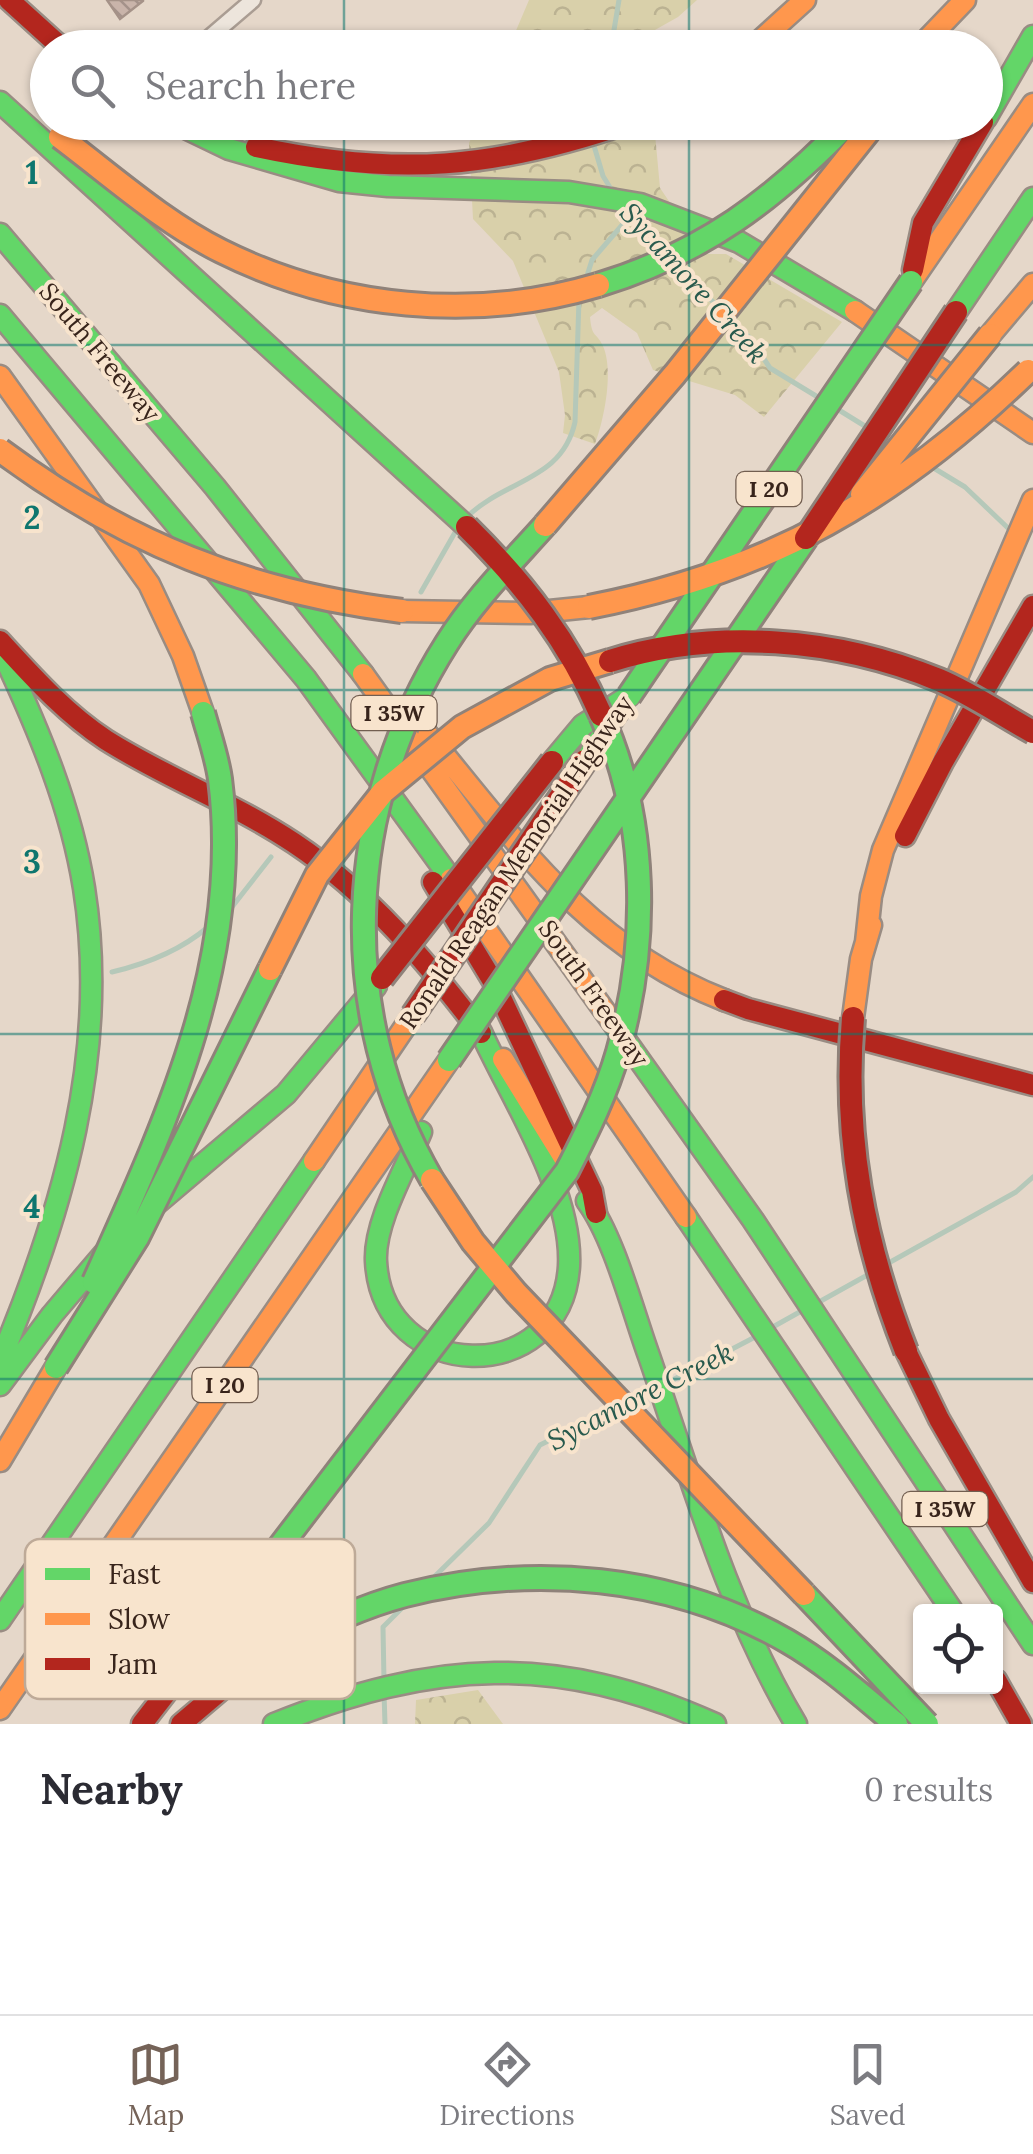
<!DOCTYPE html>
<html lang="en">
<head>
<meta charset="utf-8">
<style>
  :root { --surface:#fff; --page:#f2f2f3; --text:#2b2b33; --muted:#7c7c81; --line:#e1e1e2; --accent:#756358 }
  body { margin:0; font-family:Lora,serif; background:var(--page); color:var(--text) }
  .controls { position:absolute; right:30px; bottom:30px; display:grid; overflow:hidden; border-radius:10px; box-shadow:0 2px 8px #0004 }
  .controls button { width:90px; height:90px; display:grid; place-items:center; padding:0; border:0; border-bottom:2px solid var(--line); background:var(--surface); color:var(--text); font:50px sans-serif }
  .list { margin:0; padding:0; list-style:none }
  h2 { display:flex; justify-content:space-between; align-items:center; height:130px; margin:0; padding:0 40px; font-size:42px }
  h2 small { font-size:32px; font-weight:400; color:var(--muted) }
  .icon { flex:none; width:55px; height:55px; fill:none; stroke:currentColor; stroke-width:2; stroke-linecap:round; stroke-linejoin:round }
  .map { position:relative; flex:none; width:1033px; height:1724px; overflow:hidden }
  .search { position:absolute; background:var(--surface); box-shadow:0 2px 8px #0004; left:30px; right:30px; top:30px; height:110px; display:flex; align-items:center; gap:25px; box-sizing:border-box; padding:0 35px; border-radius:55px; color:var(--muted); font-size:38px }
  .sheet { height:290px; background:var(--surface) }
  nav { display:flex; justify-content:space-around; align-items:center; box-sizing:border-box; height:140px; border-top:2px solid var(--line); background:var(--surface); font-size:28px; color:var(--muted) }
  nav a { display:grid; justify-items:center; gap:5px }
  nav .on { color:var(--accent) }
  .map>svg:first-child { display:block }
  .forest { fill:url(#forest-crowns) }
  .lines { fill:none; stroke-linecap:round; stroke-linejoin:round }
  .stream { stroke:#b5c8b9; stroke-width:5 }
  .building { fill:url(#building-back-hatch); stroke:#a59288; stroke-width:2.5 }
  .street-casing { stroke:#aa9d93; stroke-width:19 }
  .fast-casing { stroke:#998c83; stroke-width:25 }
  .slow-casing { stroke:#998c83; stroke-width:25 }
  .jam-casing { stroke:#998c83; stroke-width:25 }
  .street { stroke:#ede5dc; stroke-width:14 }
  .fast { stroke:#63d668; stroke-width:20 }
  .slow { stroke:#ff974d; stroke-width:20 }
  .jam { stroke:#b3261e; stroke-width:20 }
  .fast-bridge-casing { stroke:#8f827a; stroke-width:28; stroke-linecap:butt }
  .slow-bridge-casing { stroke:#8f827a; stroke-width:28; stroke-linecap:butt }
  .jam-bridge-casing { stroke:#8f827a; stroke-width:28; stroke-linecap:butt }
  .fast-bridge { stroke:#63d668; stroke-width:22 }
  .slow-bridge { stroke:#ff974d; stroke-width:22 }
  .jam-bridge { stroke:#b3261e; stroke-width:22 }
  .grid { fill:none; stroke:#0f766e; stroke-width:2.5; stroke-opacity:0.55 }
  .labels { text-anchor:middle; stroke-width:8; stroke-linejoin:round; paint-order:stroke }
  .shield { fill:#f8e4cd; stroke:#725e50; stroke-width:2.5 }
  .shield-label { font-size:22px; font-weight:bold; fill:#38241b }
  .street-label { font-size:25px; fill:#38241b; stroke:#f8e4cd }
  .water-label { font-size:28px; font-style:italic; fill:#285a4d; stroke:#f8e4cd }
  .key { fill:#f8e4cd; stroke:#beaa98; stroke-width:2.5 }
  .key-label { font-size:28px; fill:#38241b }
  .grid-label { font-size:32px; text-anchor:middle; font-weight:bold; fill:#0f766e; stroke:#f8e4cd; stroke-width:8; stroke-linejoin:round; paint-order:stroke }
</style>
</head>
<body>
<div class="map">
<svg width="1033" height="1724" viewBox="0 0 1033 1724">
  <defs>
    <pattern id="forest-crowns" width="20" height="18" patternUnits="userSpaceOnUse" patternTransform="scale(2.5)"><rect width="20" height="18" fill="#d9d0aa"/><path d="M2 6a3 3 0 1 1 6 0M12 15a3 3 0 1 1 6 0" fill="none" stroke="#bbb292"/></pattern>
    <pattern id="building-back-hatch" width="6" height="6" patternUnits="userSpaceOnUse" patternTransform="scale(2.5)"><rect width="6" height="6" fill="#c9b4aa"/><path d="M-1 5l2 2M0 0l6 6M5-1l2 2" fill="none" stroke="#a4928a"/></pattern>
  </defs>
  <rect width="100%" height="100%" fill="#e5d7c9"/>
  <!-- forest -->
  <path class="forest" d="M 529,0 L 697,0 L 678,17 L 630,44 L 630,47 L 509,47 Z
    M 478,123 L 654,123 L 660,188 L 705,254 L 726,254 L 842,322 L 764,417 L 735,395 L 653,370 L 637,333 L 602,308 L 590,317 C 592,339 596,331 603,346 C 614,371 604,420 595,444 L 563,433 L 565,415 L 559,372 L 513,261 L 473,219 L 469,143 Z
    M 478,1690 L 503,1724 L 415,1724 L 416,1700 Z"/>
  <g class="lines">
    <!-- stream -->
    <path class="stream" d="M 611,48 L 619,0
      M 592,139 L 603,176 L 611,189
      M 622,207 L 665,254
      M 677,265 L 718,307
      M 586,279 L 592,260 L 629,217
      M 730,318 L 750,338 L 770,368 L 821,399
      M 834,407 L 868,428
      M 932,467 L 965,487 L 1009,529
      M 467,517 C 505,479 562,481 575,422 L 579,299
      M 421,592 L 457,529
      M 232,907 L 271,857
      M 112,972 C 146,964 181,950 208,927
      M 885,1265 L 1016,1192 L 1033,1177
      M 819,1302 L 871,1273
      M 771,1328 L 805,1309
      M 665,1384 L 757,1336
      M 633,1399 L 655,1389
      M 430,1581 L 489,1523 L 540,1445 L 614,1408
      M 384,1681 L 383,1627 L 404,1606
      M 384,1692 L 385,1724"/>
  </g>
  <!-- building -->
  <path class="building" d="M 107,0 L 143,0 L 143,1 L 120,19 Z"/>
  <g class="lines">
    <defs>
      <path id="street" d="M 197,48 L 253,0"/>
      <path id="fast" d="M 0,102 L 467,527
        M 986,118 L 1033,36
        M 173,122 L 229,149 L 339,181 L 388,186 L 569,192 L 640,204 L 739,242 L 855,311
        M 0,234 L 215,487 L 363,674
        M 956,312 L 1033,198
        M 0,315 L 306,679 L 451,879
        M 585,761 L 618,712
        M 552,762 L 583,725 L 629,696
        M 626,1041 L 753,1220 L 1033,1644
        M 421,1132 C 406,1168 374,1222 376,1261 C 382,1384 562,1389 569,1266 C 573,1191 512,1100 481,1032
        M 587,1201 C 614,1237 633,1312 649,1356 C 692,1481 728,1610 796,1724
        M 149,1210 L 286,1094 L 376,986
        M 686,1217 L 953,1612
        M 0,1361 C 63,1211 110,1051 84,888 C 71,807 39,731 5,658
        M 0,1385 L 52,1315 L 103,1255
        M 0,1620 L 314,1161
        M 274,1724 C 434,1660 555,1652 715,1724"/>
      <path id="slow" d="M 752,48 L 805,0
        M 919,48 L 965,0
        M 911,282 L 1033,104
        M 855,311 L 1033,433
        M 990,335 L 1033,284
        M 0,376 L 149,584 L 183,656 L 203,713
        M 402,611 L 530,613 L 589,607
        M 363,674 L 626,1041
        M 428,735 C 516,842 590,948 724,1000
        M 451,879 L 686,1217
        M 866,942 L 871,896 L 883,850 L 1033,500
        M 853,1018 L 861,959 L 871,925
        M 503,1059 L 569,1166
        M 314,1161 L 413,1015
        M 0,1461 L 56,1367
        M 0,1709 L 449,1060"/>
      <path id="jam" d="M 9,0 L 62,48
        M 256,147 C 396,177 496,169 631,122
        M 913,270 L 923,223 L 983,122
        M 0,641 C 33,677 65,713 106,740 C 166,778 234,803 294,843 C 369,893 427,962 481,1033
        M 905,836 L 943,762 L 1033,606
        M 433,882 L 494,983 L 592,1191 L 596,1213
        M 724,1000 L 748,1009 L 1033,1085
        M 906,1351 L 939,1419 L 1033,1582
        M 996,1680 L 1021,1724
        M 142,1724 L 268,1562
        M 181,1724 L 240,1674 L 285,1644"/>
    </defs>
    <!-- street casing -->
    <use href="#street" class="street-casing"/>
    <!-- fast casing -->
    <use href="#fast" class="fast-casing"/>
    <!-- slow casing -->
    <use href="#slow" class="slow-casing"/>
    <!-- jam casing -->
    <use href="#jam" class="jam-casing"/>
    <!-- street -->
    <use href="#street" class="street"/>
    <!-- fast -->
    <use href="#fast" class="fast"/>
    <!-- slow -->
    <use href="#slow" class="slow"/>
    <!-- jam -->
    <use href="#jam" class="jam"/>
    <defs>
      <path id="fast-bridge" d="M 598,285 C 704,253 773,200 849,122
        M 629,696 L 911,282
        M 449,1060 L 806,538
        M 432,1180 C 334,1013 344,805 447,643 C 474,600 511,563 545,525
        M 94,1282 C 166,1122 243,959 220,779 C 217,757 209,735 203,713
        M 56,1367 L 137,1238 L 270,969
        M 268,1562 L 567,1171 C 587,1132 606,1094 618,1052 C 649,943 648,819 601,715
        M 804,1594 L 927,1724
        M 285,1644 C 324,1625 363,1606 405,1595 C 532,1563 672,1575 787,1641 C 827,1664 861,1695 896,1724"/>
      <path id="slow-bridge" d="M 60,137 C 112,176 163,222 221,251 C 337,309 475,322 598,285
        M 0,450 C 125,543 247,592 402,611
        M 862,494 L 990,335
        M 545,525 L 675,374 L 876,122
        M 589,607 C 770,572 896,499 1028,371
        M 270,969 L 317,875 L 383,792 L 462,727 L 550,679 L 610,661
        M 432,1180 L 473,1242 L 516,1293 L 804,1594"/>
      <path id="jam-bridge" d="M 467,527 C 524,583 569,642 601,715
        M 806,538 L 956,312
        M 610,661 C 716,628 837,638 939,680 C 972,694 1002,715 1033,732
        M 382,978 L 552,762
        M 413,1015 L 585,761
        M 853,1018 C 843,1135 863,1242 906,1351"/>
    </defs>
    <!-- fast-bridge casing -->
    <use href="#fast-bridge" class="fast-bridge-casing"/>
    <!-- slow-bridge casing -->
    <use href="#slow-bridge" class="slow-bridge-casing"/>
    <!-- jam-bridge casing -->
    <use href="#jam-bridge" class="jam-bridge-casing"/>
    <!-- fast-bridge -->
    <use href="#fast-bridge" class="fast-bridge"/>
    <!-- slow-bridge -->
    <use href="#slow-bridge" class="slow-bridge"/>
    <!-- jam-bridge -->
    <use href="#jam-bridge" class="jam-bridge"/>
  </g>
  <!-- grid -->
  <path class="grid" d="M 344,0 L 344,48M 689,0 L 689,48M 344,122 L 344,1724M 689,122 L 689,1724M 0,345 L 1033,345M 0,690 L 1033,690M 0,1034 L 1033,1034M 0,1379 L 1033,1379"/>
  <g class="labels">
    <!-- shield labels -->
    <g class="shield">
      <rect x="736.5" y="472" width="65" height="34" rx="8"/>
      <rect x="351.5" y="696" width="85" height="34" rx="8"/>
      <rect x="192.5" y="1368" width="65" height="34" rx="8"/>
      <rect x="902.5" y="1492" width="85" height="34" rx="8"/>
    </g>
    <g class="shield-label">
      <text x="769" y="497">I 20</text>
      <text x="394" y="721">I 35W</text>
      <text x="225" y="1393">I 20</text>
      <text x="945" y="1517">I 35W</text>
    </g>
    <!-- street labels -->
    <g class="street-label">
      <text transform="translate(100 352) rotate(50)" y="9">South Freeway</text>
      <text transform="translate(516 862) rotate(-56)" y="9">Ronald Reagan Memorial Highway</text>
      <text transform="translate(594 993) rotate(55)" y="9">South Freeway</text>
    </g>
    <!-- water labels -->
    <g class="water-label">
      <text transform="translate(694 283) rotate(48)" y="10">Sycamore Creek</text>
      <text transform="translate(640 1396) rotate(-27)" y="10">Sycamore Creek</text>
    </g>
  </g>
  <!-- legend -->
  <rect x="25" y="1539" width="330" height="160" rx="15" class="key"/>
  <rect x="45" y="1568" width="45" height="12" fill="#63d668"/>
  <rect x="45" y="1613" width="45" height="12" fill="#ff974d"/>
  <rect x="45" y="1658" width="45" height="12" fill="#b3261e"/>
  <g class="key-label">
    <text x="108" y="1584">Fast</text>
    <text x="108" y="1629">Slow</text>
    <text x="108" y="1674">Jam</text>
  </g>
  <g class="grid-label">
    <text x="32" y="184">1</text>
    <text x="32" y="529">2</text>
    <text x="32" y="873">3</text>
    <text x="32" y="1218">4</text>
  </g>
</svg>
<div class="controls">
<button><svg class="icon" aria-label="locate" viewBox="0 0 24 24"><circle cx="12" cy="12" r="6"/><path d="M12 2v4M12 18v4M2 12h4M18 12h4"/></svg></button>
</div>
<div class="search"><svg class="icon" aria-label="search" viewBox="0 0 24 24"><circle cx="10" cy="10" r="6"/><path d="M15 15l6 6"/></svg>Search here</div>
</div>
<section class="sheet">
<h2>Nearby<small>0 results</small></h2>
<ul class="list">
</ul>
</section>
<nav>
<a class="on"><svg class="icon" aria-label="map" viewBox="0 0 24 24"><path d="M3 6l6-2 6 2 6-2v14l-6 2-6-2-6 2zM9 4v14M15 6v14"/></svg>Map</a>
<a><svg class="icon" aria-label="directions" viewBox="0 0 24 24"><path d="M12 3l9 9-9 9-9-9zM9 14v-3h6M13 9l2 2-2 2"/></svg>Directions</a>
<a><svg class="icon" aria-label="saved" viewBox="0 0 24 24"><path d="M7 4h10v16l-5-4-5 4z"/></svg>Saved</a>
</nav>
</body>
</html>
